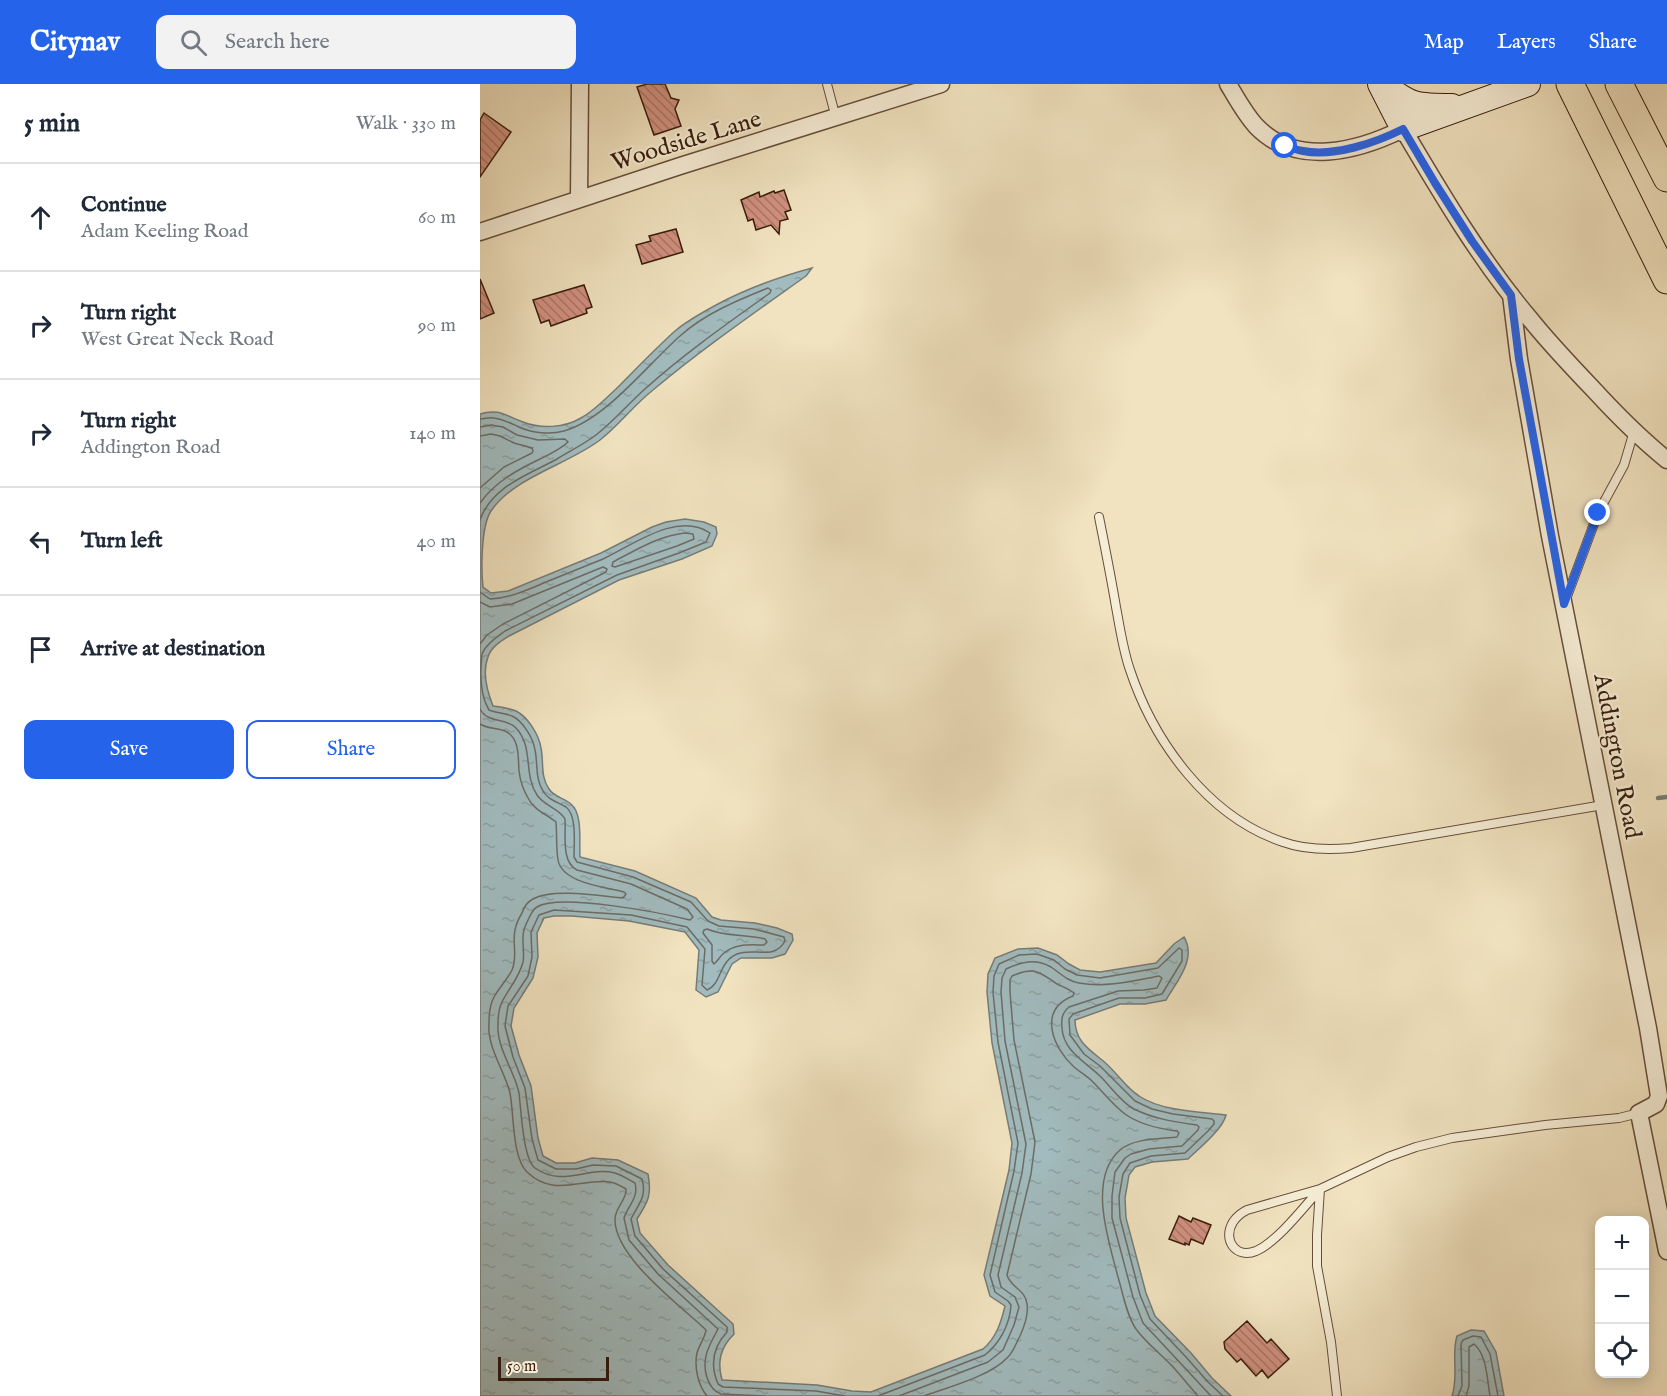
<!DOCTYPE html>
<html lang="en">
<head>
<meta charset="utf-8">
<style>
  :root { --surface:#fff; --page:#f2f2f3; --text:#1f2937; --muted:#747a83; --line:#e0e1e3; --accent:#2563eb }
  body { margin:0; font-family:"IM FELL English",serif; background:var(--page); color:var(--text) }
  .controls { position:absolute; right:18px; bottom:18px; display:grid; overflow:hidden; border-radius:12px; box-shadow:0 3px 15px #0003 }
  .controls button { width:54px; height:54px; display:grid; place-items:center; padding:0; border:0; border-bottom:2px solid var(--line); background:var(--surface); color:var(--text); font:30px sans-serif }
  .scale { position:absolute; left:18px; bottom:15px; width:111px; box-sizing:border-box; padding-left:6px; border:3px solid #381d0d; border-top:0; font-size:16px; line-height:21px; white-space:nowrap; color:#381d0d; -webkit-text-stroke:4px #f6edd6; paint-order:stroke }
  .stop { position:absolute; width:18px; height:18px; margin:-14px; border:4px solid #2563eb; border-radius:50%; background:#fff }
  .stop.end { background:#2563eb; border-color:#fff; box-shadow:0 2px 6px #0008 }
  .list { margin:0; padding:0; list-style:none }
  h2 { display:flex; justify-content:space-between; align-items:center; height:78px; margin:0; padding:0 24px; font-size:26px }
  h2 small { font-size:20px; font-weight:400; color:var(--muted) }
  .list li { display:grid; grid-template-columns:39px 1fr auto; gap:18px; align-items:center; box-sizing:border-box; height:108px; padding:0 24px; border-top:2px solid var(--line) }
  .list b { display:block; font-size:22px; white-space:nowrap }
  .list p { margin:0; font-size:20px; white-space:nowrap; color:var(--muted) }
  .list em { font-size:20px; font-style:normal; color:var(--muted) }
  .actions { display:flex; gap:12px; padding:18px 24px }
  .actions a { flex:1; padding:14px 0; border:2px solid var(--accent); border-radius:12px; text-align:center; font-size:21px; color:var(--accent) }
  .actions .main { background:var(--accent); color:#fff }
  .icon { flex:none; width:33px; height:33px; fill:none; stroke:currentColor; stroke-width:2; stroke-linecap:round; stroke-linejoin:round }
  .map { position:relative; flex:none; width:1187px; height:1312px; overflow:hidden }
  header { display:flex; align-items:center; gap:36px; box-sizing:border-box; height:84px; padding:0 30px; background:var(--accent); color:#fff }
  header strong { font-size:28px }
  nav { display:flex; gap:33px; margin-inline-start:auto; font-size:21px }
  .search { width:420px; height:54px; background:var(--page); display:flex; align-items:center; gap:15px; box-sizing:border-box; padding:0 21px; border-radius:12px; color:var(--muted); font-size:22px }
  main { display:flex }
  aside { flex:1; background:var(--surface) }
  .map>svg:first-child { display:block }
  .water { fill:url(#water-ripples); stroke:#777c77; stroke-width:1.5 }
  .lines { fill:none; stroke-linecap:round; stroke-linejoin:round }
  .shore { stroke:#6c6c66; stroke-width:1.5 }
  .stream { stroke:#777c77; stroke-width:4.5 }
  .building { fill:url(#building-back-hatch); stroke:#381d0d; stroke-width:1.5 }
  .lane-casing { stroke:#664e3a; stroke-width:10 }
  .street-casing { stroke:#664e3a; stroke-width:19 }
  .secondary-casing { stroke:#381d0d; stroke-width:26 }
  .primary-casing { stroke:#381d0d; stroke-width:29 }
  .lane { stroke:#f6edd6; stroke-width:8 }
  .street { stroke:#f6edd6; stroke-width:16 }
  .secondary { stroke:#f6edd6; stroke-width:24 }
  .primary { stroke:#f1e3c0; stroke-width:27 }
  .route { stroke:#2563eb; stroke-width:8 }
  .labels { text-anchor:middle; stroke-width:4.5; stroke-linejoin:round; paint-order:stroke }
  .street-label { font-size:24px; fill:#381d0d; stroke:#f6edd6 }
</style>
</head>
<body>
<header>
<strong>Citynav</strong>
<div class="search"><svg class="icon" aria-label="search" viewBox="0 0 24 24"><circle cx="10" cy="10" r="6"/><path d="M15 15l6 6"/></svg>Search here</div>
<nav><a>Map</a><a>Layers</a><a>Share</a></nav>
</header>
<main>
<aside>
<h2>5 min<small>Walk · 330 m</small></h2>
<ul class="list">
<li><svg class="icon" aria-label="ahead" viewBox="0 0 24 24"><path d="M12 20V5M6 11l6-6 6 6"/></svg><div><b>Continue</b><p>Adam Keeling Road</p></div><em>60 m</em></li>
<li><svg class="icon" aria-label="right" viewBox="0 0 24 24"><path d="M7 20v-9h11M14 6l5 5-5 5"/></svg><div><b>Turn right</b><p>West Great Neck Road</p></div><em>90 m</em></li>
<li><svg class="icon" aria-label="right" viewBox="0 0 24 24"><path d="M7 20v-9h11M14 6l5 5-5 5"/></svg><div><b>Turn right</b><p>Addington Road</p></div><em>140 m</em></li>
<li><svg class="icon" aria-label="left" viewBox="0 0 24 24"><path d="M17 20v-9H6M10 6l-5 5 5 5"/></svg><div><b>Turn left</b></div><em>40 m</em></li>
<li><svg class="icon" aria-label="arrive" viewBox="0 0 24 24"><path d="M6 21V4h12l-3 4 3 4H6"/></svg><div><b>Arrive at destination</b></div></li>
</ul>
<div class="actions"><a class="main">Save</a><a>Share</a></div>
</aside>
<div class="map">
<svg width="1187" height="1312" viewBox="0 0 1187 1312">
  <defs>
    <pattern id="water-ripples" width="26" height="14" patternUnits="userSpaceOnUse" patternTransform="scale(1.5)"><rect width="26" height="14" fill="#a1bbbe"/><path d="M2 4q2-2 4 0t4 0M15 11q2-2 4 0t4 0" fill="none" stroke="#8ba0a2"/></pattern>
    <pattern id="building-back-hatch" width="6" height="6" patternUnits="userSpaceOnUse" patternTransform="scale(1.5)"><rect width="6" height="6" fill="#d19180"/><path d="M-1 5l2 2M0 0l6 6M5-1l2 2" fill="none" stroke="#ab7667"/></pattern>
  </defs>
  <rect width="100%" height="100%" fill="#f1e3c0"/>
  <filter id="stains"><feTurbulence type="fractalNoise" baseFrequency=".00333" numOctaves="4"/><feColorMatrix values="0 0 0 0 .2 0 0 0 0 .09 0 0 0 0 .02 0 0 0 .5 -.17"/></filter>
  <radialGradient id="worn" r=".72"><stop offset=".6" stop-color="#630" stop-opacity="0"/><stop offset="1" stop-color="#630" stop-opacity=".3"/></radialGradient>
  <!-- water -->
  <path class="water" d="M 332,184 L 326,192 C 274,229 222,265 173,306 C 154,321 139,341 120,356 C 87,381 34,393 11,427 C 1,442 1,485 3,503 L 11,509 L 28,507 L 121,469 L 172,443 L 186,438 L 205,435 L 224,438 L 236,443 L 237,450 L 232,462 L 202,475 L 139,496 L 29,552 C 21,557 11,563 8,573 C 2,588 7,607 13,622 C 20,623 29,624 36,627 C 48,633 59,651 61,664 C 64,678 60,692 69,705 C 74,713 84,714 91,720 C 103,730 99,758 100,773 L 155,787 L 216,814 L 232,833 L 241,836 L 275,839 L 297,844 L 312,850 L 313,856 L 305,870 L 292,874 L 261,874 L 252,880 L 238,908 L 226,913 L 216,906 L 219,866 L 205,848 L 149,837 L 92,832 L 74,832 L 64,834 L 57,849 L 58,873 L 53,894 L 34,924 L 31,942 L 39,971 L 51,1002 L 58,1054 L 63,1072 L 76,1079 L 95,1079 L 112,1074 L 138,1076 L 168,1090 C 172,1111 168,1118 157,1135 L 160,1149 L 188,1181 L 253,1240 L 254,1250 C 240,1264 237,1278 242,1296 L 337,1301 L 372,1307 L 391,1308 L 503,1265 C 516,1254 521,1239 525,1222 L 510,1212 L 504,1191 L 529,1086 L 532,1059 L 512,959 L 507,908 L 508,890 L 515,874 L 538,865 L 558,864 L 577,871 L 589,880 L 600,886 L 620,888 L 676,879 L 694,860 L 704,853 C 717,875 697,897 686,916 L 665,920 L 640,920 L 595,936 C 595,956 607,964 622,976 C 635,986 645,1003 659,1012 C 681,1027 720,1028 746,1031 C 743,1045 718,1065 708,1075 L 672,1078 L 655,1083 L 649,1091 L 645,1114 L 646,1134 L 666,1209 L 675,1232 L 711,1269 L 732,1294 L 751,1312 L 0,1312 L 0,330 C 19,324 26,332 43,338 C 61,345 84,344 101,334 C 114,327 125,315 136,305 C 156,285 175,265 195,247 C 208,236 223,228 238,220 C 268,204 299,193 332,184 Z
    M 991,1246 L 1004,1247 L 1016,1268 L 1024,1312 L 972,1312 C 979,1292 971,1271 977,1252 Z"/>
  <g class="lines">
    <!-- shore -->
    <path class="shore" d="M 0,335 C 5,335 9,333 13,334 C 23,335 30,339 39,343 C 52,349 70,351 84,347 C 126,335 167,281 200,252 C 224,230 258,216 288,204 L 291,206 L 290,209 C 248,239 205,269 166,304 C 149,319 134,337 116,351 C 104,360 90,367 77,375 C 48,391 12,402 0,436
      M 0,343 L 11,341 L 23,343 L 37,351 L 58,356 L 85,355 L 88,358 C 81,365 70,370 60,375 C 37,386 15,398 0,419
      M 0,352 L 11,350 L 20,352 L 34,359 L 52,364 L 53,367 L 52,369 L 24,383 L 0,404
      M 205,449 L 213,450 L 214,455 L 197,462 L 135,483 L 132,482 L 133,478 C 156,466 178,452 205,449 Z
      M 0,508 L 10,515 C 32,514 51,504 71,496 C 88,489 106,482 123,475 C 153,461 197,427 230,449 L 226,458 L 199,469 L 137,491 L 25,547 C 17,553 6,560 2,570 C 0,587 0,611 9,626 C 16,629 25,629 32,632 C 43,637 53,654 55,666 C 58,680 55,694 63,707 C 68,716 78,718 86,723 C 97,731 94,760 94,773 L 97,778 L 153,793 L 211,818 L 228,837 L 239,842 L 274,845 L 304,853 L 305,857 C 294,877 274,863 257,870 C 238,878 242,900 227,906 L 222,901 L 225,865 L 207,843 L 151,831 L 74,826 L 59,831 L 51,848 L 52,873 L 48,892 L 28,922 L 25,942 L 33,973 L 45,1004 L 52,1055 L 58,1076 L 76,1085 L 96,1085 L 113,1081 L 136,1082 L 162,1095 C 167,1113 159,1119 151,1135 L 155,1152 L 183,1185 L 247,1243 L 247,1248 C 233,1263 230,1281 238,1300 L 243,1303 L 336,1307 L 365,1312
      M 0,518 L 10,523 L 32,520 L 123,483 L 127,485 L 126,488 L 23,540 L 7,551 L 0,560
      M 0,625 C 8,640 26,633 36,644 C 54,663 43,690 57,711 C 64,722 79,724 85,735 C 86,751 81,778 97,786 L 151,800 L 207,825 L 213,833 L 210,836 C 182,829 80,809 57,823 C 53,825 51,830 49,834 C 47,838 45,842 44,846 C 41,856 45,867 43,878 C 39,894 29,904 22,918 C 19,924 18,933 18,940 C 16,963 35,988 39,1009 C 41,1025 43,1075 55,1084 C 84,1104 106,1082 135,1089 C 142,1091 149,1096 155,1099 C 159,1114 148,1121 144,1134 L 149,1156 L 178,1190 L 238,1245 C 234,1253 228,1262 226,1272 C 223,1285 227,1305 241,1310 L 285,1312
      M 0,640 C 8,645 19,644 27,648 C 40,656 38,674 39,687 C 40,696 44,707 48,714 C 54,726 66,730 76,738 C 77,750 76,764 78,776 C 82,799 125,803 144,808 L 146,810 L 143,814 C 121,812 72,804 53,815 C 47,818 44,823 42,829 C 39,834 36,840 35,846 C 32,859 38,873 32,886 C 27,896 19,904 14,913 C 10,920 9,931 9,940 C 7,963 25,988 30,1009 C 34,1029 32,1074 47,1088 C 74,1114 101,1094 130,1098 C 136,1099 141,1102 146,1105 C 147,1116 135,1123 135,1135 C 134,1173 200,1221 226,1246 C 225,1254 219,1261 217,1269 C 214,1283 218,1301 227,1312
      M 227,845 C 245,853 266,850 285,855 L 287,858 L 284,861 C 270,861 256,859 244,869 C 240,872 238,877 234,880 L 232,877 L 232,861 L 223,849 L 224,846 Z
      M 398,1312 L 505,1271 C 520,1259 530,1240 531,1221 L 528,1217 L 515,1208 L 510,1191 L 534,1087 L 538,1059 L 518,958 L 513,908 L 514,892 L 519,880 L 539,871 L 557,870 L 574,876 L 585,885 L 597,891 L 620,894 L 678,884 L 699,864 L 702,866 L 702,877 L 682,910 L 665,914 L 639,914 L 593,930 L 589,935 L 590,951 L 604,970 L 620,982 L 655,1017 L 672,1025 L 693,1030 L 732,1035 L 734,1037 L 734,1040 L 728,1047 L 705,1069 L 671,1072 L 650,1079 L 643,1090 L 639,1113 L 640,1134 L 660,1211 L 670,1235 L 706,1273 L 728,1298 L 743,1312
      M 419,1312 L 508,1278 L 523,1266 L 534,1241 L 539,1223 L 535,1213 L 521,1203 L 518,1191 L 542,1089 L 546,1060 L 525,957 L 521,908 L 522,894 L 526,885 C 541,878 555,874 571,883 C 580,889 587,897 599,899 C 626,904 653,897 679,892 L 682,894 L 677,904 L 664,906 L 638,907 L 589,923 C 582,929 581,935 582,944 C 583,967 606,978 621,993 C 631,1003 641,1018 654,1025 C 674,1035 695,1038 717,1041 L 719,1043 L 718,1046 L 702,1062 L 669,1065 L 651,1070 L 645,1074 L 635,1088 L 632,1112 L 632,1134 L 653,1213 L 663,1239 L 731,1312
      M 444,1312 C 469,1303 511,1292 528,1273 C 534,1267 536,1259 540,1252 C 544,1243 549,1231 547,1220 C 546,1206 530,1203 527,1191 L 551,1090 L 555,1058 L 534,956 L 530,908 L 530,896 L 532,892 C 555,882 559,888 577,900 C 583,903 589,905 594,909 L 593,912 C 557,926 573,964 594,983 C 600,988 607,992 612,997 C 623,1008 633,1021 645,1030 C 659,1040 680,1045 697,1047 L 699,1049 L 697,1053 C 680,1055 654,1054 640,1066 C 607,1095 629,1158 638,1193 C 643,1209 646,1230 656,1245 C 666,1259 682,1271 694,1284 C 702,1293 710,1303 718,1312
      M 978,1312 L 982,1302 L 981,1260 L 983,1256 L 993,1252 L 1001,1253 L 1010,1270 L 1018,1312
      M 986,1312 L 989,1302 L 989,1263 L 994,1260 C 1007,1271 1007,1295 1010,1312"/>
    <!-- stream -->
    <path class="stream" d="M 1178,714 L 1187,713"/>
  </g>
  <!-- building -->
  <path class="building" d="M 167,0 L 185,0 L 191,14 L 199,16 L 195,25 L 201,42 L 174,51 L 157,3 Z
    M 4,29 L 31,48 L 0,93 L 0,36 Z
    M 304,106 L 311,126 L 305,128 L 308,135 L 300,137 L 299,150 L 291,141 L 276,146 L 273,135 L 268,137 L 261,116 L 279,108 L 280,113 L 294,107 L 295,109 Z
    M 196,145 L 203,168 L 162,180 L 156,161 L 171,157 L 169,152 Z
    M 0,195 L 14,229 L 0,235 Z
    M 104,201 L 112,223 L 106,225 L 107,229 L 71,242 L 69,236 L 61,239 L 53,216 Z
    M 699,1132 L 711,1138 L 713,1134 L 731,1141 L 723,1160 L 711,1155 L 709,1161 L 705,1159 L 705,1161 L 689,1155 Z
    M 767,1237 L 787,1259 L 791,1255 L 809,1275 L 788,1294 L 782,1286 L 776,1292 L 761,1275 L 757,1278 L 745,1265 L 744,1258 Z"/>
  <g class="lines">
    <defs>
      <path id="lane" d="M 347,0 L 356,34
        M 619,433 C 625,463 631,493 636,523 C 640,544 643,566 650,586 C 674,658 728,733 803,758 C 825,766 848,766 871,764 L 1123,721
        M 1086,515 L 1118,429 L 1144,381 L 1154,347
        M 840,1105 C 824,1123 797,1158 776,1167 C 756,1175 742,1156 753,1138 C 757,1132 761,1129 767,1126 Z
        M 857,1312 L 851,1258 L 837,1182 L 837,1151 L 840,1105 L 908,1073 L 936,1063 L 972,1054 L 1065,1041 L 1139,1034 L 1159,1029"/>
      <path id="street" d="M 748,0 C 757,15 765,30 776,42 C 816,84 878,67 923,45 C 962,111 1001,177 1050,235 C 1070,260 1092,283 1114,306 C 1137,331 1161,355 1187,376
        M 99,115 L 100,0
        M 0,148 L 200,82 L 461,0
        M 1031,211 L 1039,275 L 1070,452 L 1168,944 L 1179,1012 L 1176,1020 L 1159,1029 L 1187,1167"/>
      <path id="secondary" d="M 900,0 L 923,45 L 1048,0
        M 903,0 C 931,22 936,22 972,22"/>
      <path id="primary" d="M 1090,0 L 1187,196
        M 1139,0 L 1187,94"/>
    </defs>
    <!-- lane casing -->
    <use href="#lane" class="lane-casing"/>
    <!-- street casing -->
    <use href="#street" class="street-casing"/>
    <!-- secondary casing -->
    <use href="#secondary" class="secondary-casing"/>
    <!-- primary casing -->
    <use href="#primary" class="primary-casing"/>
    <!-- lane -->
    <use href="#lane" class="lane"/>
    <!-- street -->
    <use href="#street" class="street"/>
    <!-- secondary -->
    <use href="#secondary" class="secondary"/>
    <!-- primary -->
    <use href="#primary" class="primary"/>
  </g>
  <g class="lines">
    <!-- route -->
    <path class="route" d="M 805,62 C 811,64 817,66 823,67 C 854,73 895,59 923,45 L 955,99 L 992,157 L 1031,211 L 1039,275 L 1084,520 L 1118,429"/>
  </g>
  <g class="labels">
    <!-- street labels -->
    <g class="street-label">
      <text transform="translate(206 56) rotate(-17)" y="8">Woodside Lane</text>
      <text transform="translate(1138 672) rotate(79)" y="8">Addington Road</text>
    </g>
  </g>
  <rect width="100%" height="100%" filter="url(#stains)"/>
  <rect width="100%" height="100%" fill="url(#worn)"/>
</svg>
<div class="controls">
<button>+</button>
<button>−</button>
<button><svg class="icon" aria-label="locate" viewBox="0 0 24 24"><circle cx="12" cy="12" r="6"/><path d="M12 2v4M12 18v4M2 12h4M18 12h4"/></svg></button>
</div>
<div class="scale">50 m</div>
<div class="stop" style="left:805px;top:62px"></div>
<div class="stop end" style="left:1118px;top:429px"></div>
</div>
</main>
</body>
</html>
